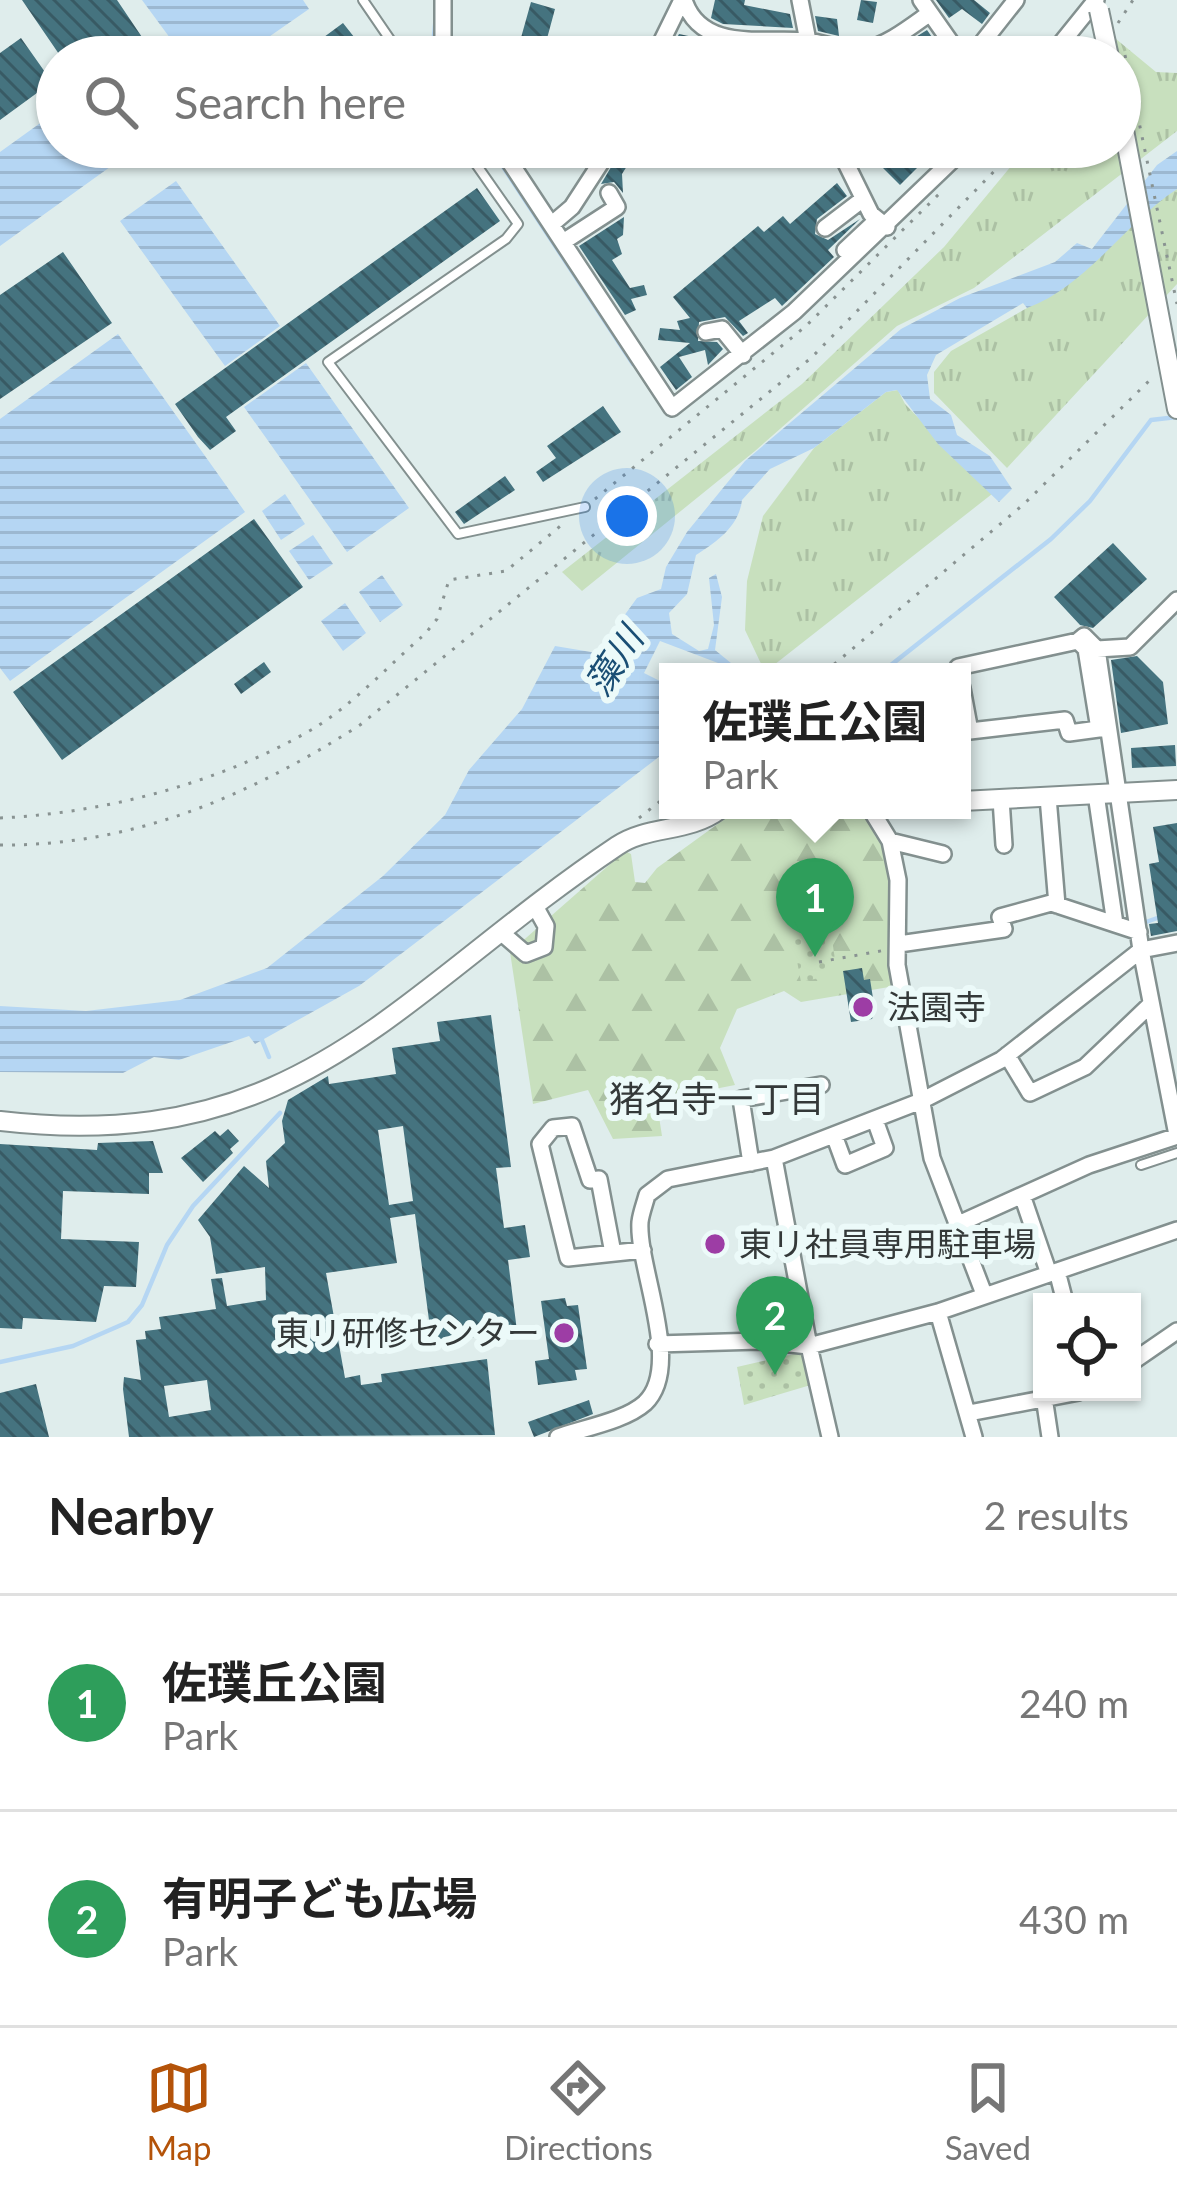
<!DOCTYPE html>
<html lang="en">
<head>
<meta charset="utf-8">
<style>
  :root { --surface:#fff; --page:#f2f2f2; --text:#222; --muted:#767676; --line:#e0e0e0; --accent:#b45309 }
  body { margin:0; font-family:Lato,"Noto Sans JP",sans-serif; background:var(--page); color:var(--text) }
  .controls { position:absolute; right:36px; bottom:36px; display:grid; overflow:hidden; border-radius:0px; box-shadow:0 3px 9px #0004 }
  .controls button { width:108px; height:108px; display:grid; place-items:center; padding:0; border:0; border-bottom:3px solid var(--line); background:var(--surface); color:var(--text); font:60px sans-serif }
  .you { position:absolute; left:627px; top:516px; width:42px; height:42px; margin:-30px; border:9px solid #fff; border-radius:50%; background:#1a73e8; box-shadow:0 0 0 18px #1a73e833 }
  .badge { display:grid; place-items:center; width:78px; height:78px; border-radius:50%; background:var(--accent); color:#fff; font-size:39px; font-weight:700 }
  .pin { position:absolute; translate:-50% -99px; filter:drop-shadow(0 3px 6px #0008) }
  .pin::after { content:''; position:absolute; top:63px; width:42px; height:36px; background:inherit; clip-path:polygon(0 0,100% 0,50% 100%) }
  .popup { position:absolute; left:659px; top:663px; width:312px; height:156px; box-sizing:border-box; display:grid; place-content:center; border-radius:0px; background:var(--surface); filter:drop-shadow(0 3px 9px #0005); font-size:39px; white-space:nowrap; color:var(--muted) }
  .popup b { font-size:45px; color:var(--text) }
  .popup::after { content:''; position:absolute; left:50%; top:100%; margin-left:-24px; border:24px solid transparent; border-top-color:var(--surface) }
  .list { margin:0; padding:0; list-style:none }
  h2 { display:flex; justify-content:space-between; align-items:center; height:156px; margin:0; padding:0 48px; font-size:51px }
  h2 small { font-size:39px; font-weight:400; color:var(--muted) }
  .list li { display:grid; grid-template-columns:78px 1fr auto; gap:36px; align-items:center; box-sizing:border-box; height:216px; padding:0 48px; border-top:3px solid var(--line) }
  .list b { display:block; font-size:45px; white-space:nowrap }
  .list p { margin:0; font-size:39px; white-space:nowrap; color:var(--muted) }
  .list em { font-size:39px; font-style:normal; color:var(--muted) }
  .icon { flex:none; width:66px; height:66px; fill:none; stroke:currentColor; stroke-width:2; stroke-linecap:round; stroke-linejoin:round }
  .map { position:relative; flex:none; width:1177px; height:1437px; overflow:hidden }
  .search { position:absolute; background:var(--surface); box-shadow:0 3px 9px #0004; left:36px; right:36px; top:36px; height:132px; display:flex; align-items:center; gap:30px; box-sizing:border-box; padding:0 42px; border-radius:66px; color:var(--muted); font-size:45px }
  .sheet { height:588px; background:var(--surface) }
  nav { display:flex; justify-content:space-around; align-items:center; box-sizing:border-box; height:168px; border-top:3px solid var(--line); background:var(--surface); font-size:33px; color:var(--muted) }
  nav a { display:grid; justify-items:center; gap:6px }
  nav .on { color:var(--accent) }
  .map>svg:first-child { display:block }
  .grass { fill:url(#grass-tufts) }
  .forest { fill:url(#forest-firs) }
  .park { fill:url(#park-dots) }
  .water { fill:url(#water-rules) }
  .lines { fill:none; stroke-linecap:round; stroke-linejoin:round }
  .stream { stroke:#b5d6f3; stroke-width:4.5 }
  .building { fill:url(#building-back-hatch); fill-rule:evenodd }
  .service-casing { stroke:#83908f; stroke-width:12 }
  .minor-casing { stroke:#83908f; stroke-width:20 }
  .tertiary-casing { stroke:#83908f; stroke-width:22 }
  .path { stroke:#899392; stroke-width:3; stroke-dasharray:3 9; stroke-linecap:butt }
  .service { stroke:#fff; stroke-width:8 }
  .minor { stroke:#fff; stroke-width:15 }
  .tertiary { stroke:#fff; stroke-width:18 }
  .tertiary-bridge-casing { stroke:#83908f; stroke-width:22; stroke-linecap:butt }
  .path-bridge { stroke:#899392; stroke-width:3; stroke-dasharray:3 9; stroke-linecap:butt }
  .tertiary-bridge { stroke:#fff; stroke-width:18 }
  .poi-dot { fill:#9d3da5; stroke:#ecfaf9; stroke-width:4.5 }
  .labels { text-anchor:middle; stroke-width:12; stroke-linejoin:round; paint-order:stroke }
  .poi-label { font-size:33px; fill:#343939; stroke:#ecfaf9; text-anchor:start }
  .water-label { font-size:36px; font-style:italic; fill:#1a4e74; stroke:#ecfaf9 }
  .neighbourhood-label { font-size:36px; fill:#343939; stroke:#ecfaf9 }
</style>
</head>
<body>
<div class="map">
<svg width="1177" height="1437" viewBox="0 0 1177 1437">
  <defs>
    <pattern id="grass-tufts" width="24" height="20" patternUnits="userSpaceOnUse" patternTransform="scale(3)"><rect width="24" height="20" fill="#c8e0be"/><path d="M3 7l-1-3M5 7V3M7 7l1-3M15 17l-1-3M17 17v-4M19 17l1-3" fill="none" stroke="#acc1a4"/></pattern>
    <pattern id="forest-firs" width="22" height="20" patternUnits="userSpaceOnUse" patternTransform="scale(3)"><rect width="22" height="20" fill="#c8e0be"/><path d="M5 1l3.5 6h-7zM16 11l3.5 6h-7z" fill="#acc1a4"/></pattern>
    <pattern id="park-dots" width="8" height="8" patternUnits="userSpaceOnUse" patternTransform="scale(3)"><rect width="8" height="8" fill="#c8e0be"/><path d="M2 2h.1M6 6h.1" fill="none" stroke="#acc1a4" stroke-width="1.8" stroke-linecap="round"/></pattern>
    <pattern id="water-rules" width="6" height="5" patternUnits="userSpaceOnUse" patternTransform="scale(3)"><rect width="6" height="5" fill="#b5d6f3"/><path d="M0 2.5h6" fill="none" stroke="#9cb8d1"/></pattern>
    <pattern id="building-back-hatch" width="6" height="6" patternUnits="userSpaceOnUse" patternTransform="scale(3)"><rect width="6" height="6" fill="#45737f"/><path d="M-1 5l2 2M0 0l6 6M5-1l2 2" fill="none" stroke="#385a64"/></pattern>
  </defs>
  <rect width="100%" height="100%" fill="#dfedec"/>
  <!-- grass -->
  <path class="grass" d="M 1116,39 L 1156,72 L 1177,73 L 1177,131 L 974,288 L 897,326 L 755,451 L 582,591 L 562,572 L 802,384 L 944,247 L 1027,147 L 1120,147 L 1120,57 L 1101,57 Z
    M 1177,189 L 1177,284 L 1007,468 L 934,393 L 934,372 L 951,351 L 1066,286 L 1156,201 Z
    M 898,390 L 905,404 L 992,494 L 765,672 L 745,630 L 747,581 L 763,516 L 814,448 L 886,392 Z"/>
  <!-- forest -->
  <path class="forest" d="M 737,810 L 867,810 L 875,836 L 890,849 L 895,986 L 801,1002 L 784,991 L 737,1009 L 720,1048 L 735,1085 L 684,1095 L 658,1110 L 662,1136 L 613,1139 L 588,1090 L 533,1104 L 510,952 L 625,851 L 631,854 L 635,882 L 645,883 L 657,868 Z"/>
  <!-- park -->
  <path class="park" d="M 831,932 L 837,974 L 801,982 L 793,940 Z
    M 803,1352 L 814,1384 L 744,1405 L 737,1367 Z"/>
  <!-- water -->
  <path class="water" d="M 142,0 L 303,0 L 309,9 L 240,57 L 184,57 Z
    M 57,111 L 57,147 L 95,147 L 110,167 L 0,246 L 0,152 Z
    M 1177,151 L 1177,189 C 1125,223 1087,286 1027,308 L 1023,303 L 936,355 L 927,375 L 930,399 L 951,415 L 957,435 L 990,456 L 1012,489 L 999,502 L 938,444 L 897,390 L 886,392 L 814,448 L 770,469 L 742,500 C 739,527 715,543 696,555 L 687,594 L 669,613 L 672,634 L 699,651 L 708,649 L 714,625 L 709,578 L 716,574 L 722,597 L 715,650 L 742,672 L 723,672 L 718,663 L 660,641 L 644,673 L 668,685 L 668,750 L 359,986 L 255,1044 L 249,1036 L 179,1060 L 154,1057 L 123,1073 L 0,1072 L 0,1006 L 86,1011 L 180,1000 L 267,968 L 383,876 L 445,815 L 469,770 L 522,709 L 555,646 L 597,653 L 637,598 L 661,589 L 666,567 L 687,532 L 745,461 L 901,329 L 960,298 L 1055,262 L 1077,243 L 1092,249 L 1157,165 Z
    M 176,181 L 280,326 L 225,366 L 120,221 Z
    M 118,334 L 245,512 L 10,681 L 0,668 L 0,419 Z
    M 306,363 L 409,508 L 347,552 L 244,407 Z
    M 285,494 L 305,524 L 281,540 L 262,511 Z
    M 313,535 L 333,564 L 309,580 L 289,551 Z
    M 382,575 L 403,605 L 380,622 L 359,592 Z
    M 345,603 L 366,633 L 343,651 L 321,621 Z"/>
  <g class="lines">
    <!-- stream -->
    <path class="stream" d="M 432,57 L 436,15
      M 490,147 L 633,364
      M 882,672 L 1051,539 L 1090,501 L 1151,420 L 1177,417
      M 1146,922 L 1163,916
      M 262,1040 L 269,1057
      M 0,1362 L 73,1346 L 128,1322 L 142,1305 L 167,1245 L 193,1206 L 280,1113"/>
  </g>
  <!-- building -->
  <path class="building" d="M 22,0 L 117,0 L 150,49 L 138,57 L 61,57 Z
    M 715,0 L 745,0 L 744,5 L 790,14 L 793,28 L 723,24 L 711,18 Z
    M 861,0 L 877,2 L 873,23 L 857,20 Z
    M 936,0 L 974,0 L 990,13 L 982,24 L 962,9 L 949,18 Z
    M 531,2 L 555,9 L 542,57 L 517,52 Z
    M 815,16 L 837,19 L 839,36 L 818,31 Z
    M 343,23 L 358,42 L 350,49 L 336,57 L 329,49 L 317,57 L 297,57 Z
    M 927,30 L 946,57 L 921,57 L 916,50 L 887,55 Z
    M 679,34 L 698,38 L 697,57 L 667,57 Z
    M 456,36 L 493,38 L 492,57 L 455,57 Z
    M 21,38 L 52,82 L 0,120 L 0,53 Z
    M 537,147 L 593,147 L 584,166 Z
    M 623,147 L 639,147 L 622,174 L 623,193 L 614,182 L 601,184 Z
    M 862,147 L 938,147 L 900,185 Z
    M 837,183 L 847,196 L 817,219 L 815,234 L 828,240 L 860,219 L 828,250 L 834,257 L 782,306 L 775,298 L 739,321 L 748,333 L 743,336 L 725,317 L 699,322 L 698,341 L 717,342 L 723,349 L 708,365 L 705,350 L 679,357 L 692,377 L 676,390 L 660,367 L 690,343 L 658,340 L 660,328 L 680,330 L 677,321 L 690,318 L 673,297 L 758,226 L 764,232 L 783,216 L 790,224 Z
    M 477,188 L 500,221 L 226,417 L 236,431 L 210,450 L 198,437 L 175,404 Z
    M 624,217 L 623,235 L 617,239 L 622,254 L 612,260 L 630,288 L 644,285 L 647,295 L 631,299 L 636,310 L 625,315 L 579,246 Z
    M 63,252 L 112,323 L 0,399 L 0,295 Z
    M 603,406 L 621,432 L 543,482 L 536,472 L 556,458 L 547,446 Z
    M 505,476 L 515,490 L 464,524 L 455,512 Z
    M 254,519 L 303,587 L 62,760 L 13,692 Z
    M 1113,543 L 1147,579 L 1093,628 L 1080,625 L 1054,597 Z
    M 1137,656 L 1163,682 L 1168,724 L 1121,733 L 1111,660 Z
    M 264,662 L 271,672 L 241,694 L 234,684 Z
    M 1175,745 L 1176,766 L 1132,768 L 1131,748 Z
    M 1177,823 L 1177,931 L 1151,936 L 1149,924 L 1158,923 L 1149,864 L 1159,862 L 1153,827 Z
    M 862,968 L 864,980 L 870,979 L 875,1011 L 872,1019 L 851,1022 L 843,971 Z
    M 491,1015 L 511,1167 L 496,1168 L 504,1228 L 525,1225 L 530,1257 L 508,1260 L 517,1331 L 432,1343 L 415,1214 L 390,1218 L 397,1263 L 326,1273 L 345,1378 L 360,1375 L 361,1385 L 382,1382 L 381,1374 L 487,1359 L 495,1435 L 129,1437 L 123,1389 L 124,1377 L 141,1380 L 136,1340 L 146,1339 L 145,1331 L 161,1329 L 159,1317 L 216,1309 L 211,1279 L 222,1278 L 227,1306 L 266,1300 L 265,1267 L 216,1274 L 210,1237 L 198,1220 L 244,1166 L 269,1188 L 266,1161 L 285,1143 L 282,1121 L 288,1100 L 328,1076 L 329,1084 L 396,1074 L 392,1048 L 440,1041 L 437,1022 ZM 403,1126 L 413,1201 L 389,1205 L 378,1130 ZM 207,1380 L 211,1410 L 169,1417 L 164,1386 Z
    M 228,1129 L 239,1141 L 230,1149 L 233,1153 L 203,1182 L 181,1158 L 215,1131 L 220,1136 Z
    M 153,1141 L 163,1173 L 149,1173 L 149,1194 L 63,1191 L 61,1239 L 139,1242 L 136,1287 L 104,1286 L 96,1322 L 23,1318 L 22,1329 L 0,1328 L 0,1144 L 97,1150 L 98,1143 Z
    M 565,1298 L 567,1306 L 578,1305 L 587,1369 L 575,1370 L 577,1380 L 538,1385 L 535,1361 L 549,1359 L 541,1301 Z
    M 36,1384 L 49,1437 L 0,1437 L 0,1393 Z
    M 589,1400 L 593,1414 L 534,1437 L 528,1422 Z"/>
  <g class="lines">
    <defs>
      <path id="service" d="M 363,0 L 402,57
        M 464,147 L 518,224 L 506,239 L 328,362 L 458,534 L 585,507
        M 1141,1165 L 1177,1153"/>
      <path id="minor" d="M 684,0 C 701,53 765,37 807,41 C 825,43 847,53 864,50 C 888,45 910,27 930,13
        M 800,0 L 808,41
        M 921,0 L 961,57
        M 443,57 L 443,0
        M 654,57 L 682,0
        M 971,57 L 1016,0
        M 1050,57 L 1096,0
        M 500,147 L 672,408 L 794,312 L 966,147
        M 838,147 L 871,214 L 887,227
        M 552,224 L 572,207 L 611,147
        M 825,228 L 863,199
        M 563,242 L 617,207 L 609,193
        M 845,250 L 877,220
        M 706,332 L 722,329 L 743,355
        M 1097,649 L 1130,647 L 1177,600
        M 959,672 L 958,667 L 1078,641 L 1086,649 L 1099,729
        M 962,688 L 970,731 L 1065,720 L 1069,733 L 1106,728
        M 1096,794 L 1115,924
        M 1048,797 L 1057,905
        M 1001,799 L 1004,845
        M 871,810 L 890,841 L 898,880 L 897,965 L 932,1158 L 984,1294
        M 890,841 L 943,854
        M 503,934 L 526,954 L 544,947 L 546,926 L 536,908
        M 1177,943 L 1141,950 L 1177,1135
        M 899,944 L 1004,929 L 1000,917 L 1051,903 L 1139,932
        M 1007,1055 L 1030,1093 L 1085,1067 L 1150,1005
        M 834,1135 L 845,1165 L 885,1148 L 875,1120
        M 774,1158 L 809,1346 L 938,1312 L 1177,1230
        M 751,1163 L 741,1099 L 821,1085
        M 1023,1198 L 1049,1274
        M 956,1225 L 1089,1165 L 1177,1136
        M 613,1253 L 599,1179 L 590,1180 L 572,1126 L 553,1128 L 540,1144 L 568,1258 L 643,1250
        M 1057,1271 L 1065,1302
        M 938,1312 L 974,1437
        M 657,1344 L 759,1341 L 809,1346 L 830,1437
        M 1132,1362 L 1177,1331
        M 1044,1397 L 1050,1437
        M 969,1413 L 1079,1392
        M 558,1437 C 583,1428 625,1421 645,1403 C 684,1366 637,1268 640,1222 C 641,1213 645,1203 647,1195 L 668,1179 L 774,1158 L 921,1101 L 1001,1060 L 1141,950 L 1097,649 L 1084,636 L 1078,641"/>
      <path id="tertiary" d="M 1120,109 L 1177,409
        M 962,801 L 1177,790
        M 0,1121 C 301,1156 396,994 617,846 C 648,825 688,833 719,810"/>
    </defs>
    <!-- service casing -->
    <use href="#service" class="service-casing"/>
    <!-- minor casing -->
    <use href="#minor" class="minor-casing"/>
    <!-- tertiary casing -->
    <use href="#tertiary" class="tertiary-casing"/>
    <!-- path -->
    <path class="path" d="M 1118,23 L 1133,0
      M 595,499 L 806,326 L 942,191
      M 825,672 L 1024,504 L 1153,377
      M 0,818 C 106,813 219,783 311,730 C 352,706 389,665 425,634 L 437,619 L 449,580 L 506,571 L 564,523
      M 639,818 L 668,795
      M 0,845 C 134,846 249,796 360,725 L 811,358 L 1018,147
      M 819,962 L 886,950"/>
    <!-- service -->
    <use href="#service" class="service"/>
    <!-- minor -->
    <use href="#minor" class="minor"/>
    <!-- tertiary -->
    <use href="#tertiary" class="tertiary"/>
    <defs>
      <path id="tertiary-bridge" d="M 1099,10 L 1109,57"/>
    </defs>
    <!-- tertiary-bridge casing -->
    <use href="#tertiary-bridge" class="tertiary-bridge-casing"/>
    <!-- path-bridge -->
    <path class="path-bridge" d="M 1125,55 L 1177,304"/>
    <!-- tertiary-bridge -->
    <use href="#tertiary-bridge" class="tertiary-bridge"/>
  </g>
  <!-- markers -->
  <g class="poi-dot">
    <circle cx="863" cy="1007" r="12"/>
    <circle cx="715" cy="1244" r="12"/>
    <circle cx="564" cy="1333" r="12"/>
  </g>
  <g class="labels">
    <!-- poi labels -->
    <g class="poi-label">
      <text x="887" y="1019">法園寺</text>
      <text x="739" y="1256">東リ社員専用駐車場</text>
      <text x="540" y="1345" text-anchor="end">東リ研修センター</text>
    </g>
    <!-- water labels -->
    <g class="water-label">
      <text transform="translate(614 661) rotate(-57)" y="13">藻川</text>
    </g>
    <!-- neighbourhood labels -->
    <g class="neighbourhood-label">
      <text x="717" y="1112">猪名寺一丁目</text>
    </g>
  </g>
</svg>
<div class="controls">
<button><svg class="icon" aria-label="locate" viewBox="0 0 24 24"><circle cx="12" cy="12" r="6"/><path d="M12 2v4M12 18v4M2 12h4M18 12h4"/></svg></button>
</div>
<div class="you"></div>
<div class="pin badge" style="left:815px;top:957px;background:#2e9e5b">1</div>
<div class="popup"><b>佐璞丘公園</b>Park</div>
<div class="pin badge" style="left:775px;top:1375px;background:#2e9e5b">2</div>
<div class="search"><svg class="icon" aria-label="search" viewBox="0 0 24 24"><circle cx="10" cy="10" r="6"/><path d="M15 15l6 6"/></svg>Search here</div>
</div>
<section class="sheet">
<h2>Nearby<small>2 results</small></h2>
<ul class="list">
<li><span class="badge" style="background:#2e9e5b">1</span><div><b>佐璞丘公園</b><p>Park</p></div><em>240 m</em></li>
<li><span class="badge" style="background:#2e9e5b">2</span><div><b>有明子ども広場</b><p>Park</p></div><em>430 m</em></li>
</ul>
</section>
<nav>
<a class="on"><svg class="icon" aria-label="map" viewBox="0 0 24 24"><path d="M3 6l6-2 6 2 6-2v14l-6 2-6-2-6 2zM9 4v14M15 6v14"/></svg>Map</a>
<a><svg class="icon" aria-label="directions" viewBox="0 0 24 24"><path d="M12 3l9 9-9 9-9-9zM9 14v-3h6M13 9l2 2-2 2"/></svg>Directions</a>
<a><svg class="icon" aria-label="saved" viewBox="0 0 24 24"><path d="M7 4h10v16l-5-4-5 4z"/></svg>Saved</a>
</nav>
</body>
</html>
